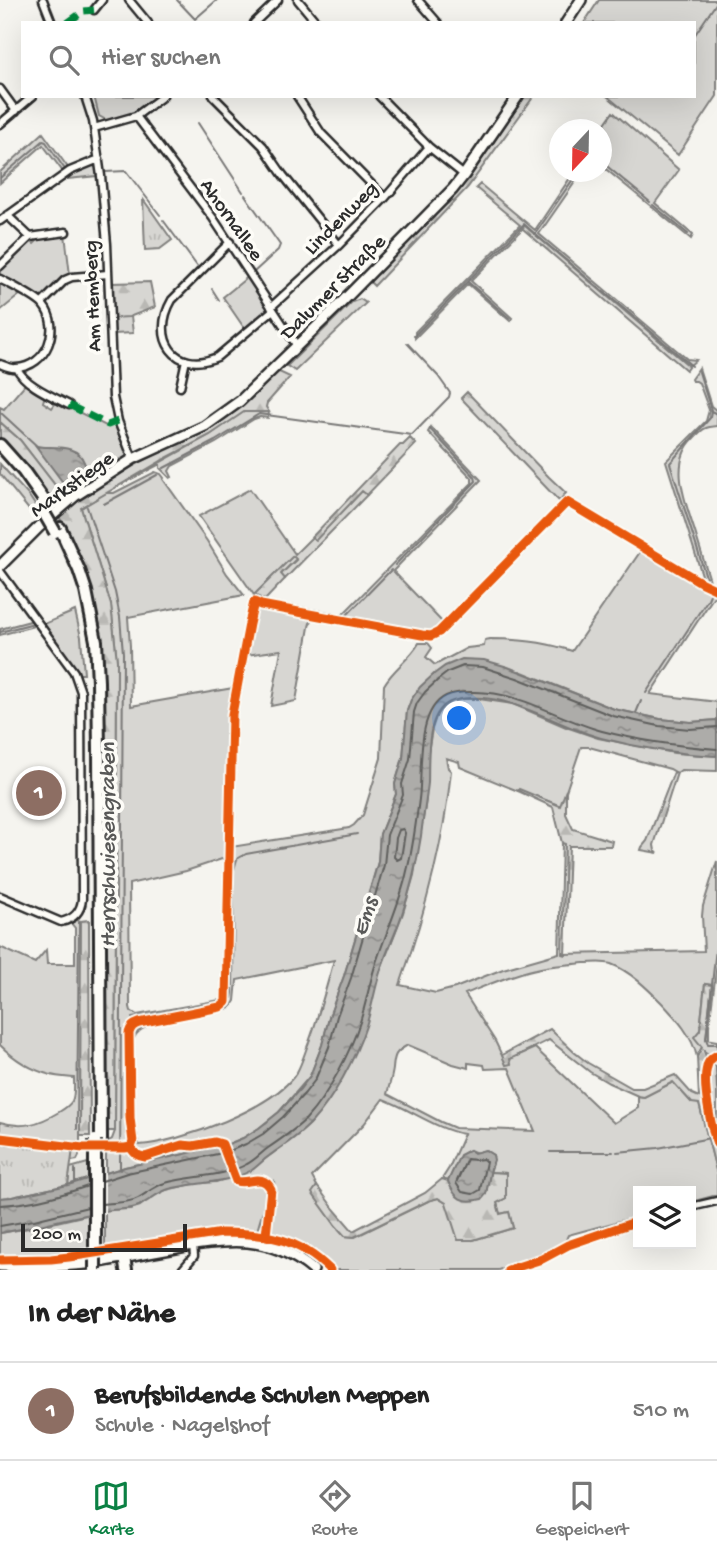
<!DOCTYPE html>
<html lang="de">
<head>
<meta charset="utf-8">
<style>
  :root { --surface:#fff; --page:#f2f2f2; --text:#222; --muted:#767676; --line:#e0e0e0; --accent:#0b8043 }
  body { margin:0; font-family:"Gochi Hand",sans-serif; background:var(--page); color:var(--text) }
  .controls { position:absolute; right:21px; bottom:21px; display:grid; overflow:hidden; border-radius:0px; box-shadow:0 7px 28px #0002 }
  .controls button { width:63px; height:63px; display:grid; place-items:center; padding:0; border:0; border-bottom:2px solid var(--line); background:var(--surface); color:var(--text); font:35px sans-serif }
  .compass { position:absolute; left:549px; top:119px; width:63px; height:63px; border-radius:50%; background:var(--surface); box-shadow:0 7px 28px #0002; rotate:202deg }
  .scale { position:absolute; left:21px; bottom:18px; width:166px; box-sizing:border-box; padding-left:7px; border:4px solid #2b2b2b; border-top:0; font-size:19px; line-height:24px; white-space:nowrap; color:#2b2b2b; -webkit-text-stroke:5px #fdfcf7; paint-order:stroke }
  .you { position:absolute; left:460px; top:719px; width:24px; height:24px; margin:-18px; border:5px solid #fff; border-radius:50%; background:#1a73e8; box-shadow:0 0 0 10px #1a73e833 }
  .badge { display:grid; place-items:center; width:46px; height:46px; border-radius:50%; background:var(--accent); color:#fff; font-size:23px; font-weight:700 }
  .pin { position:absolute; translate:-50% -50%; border:4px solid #fff; box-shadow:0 2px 7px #0006 }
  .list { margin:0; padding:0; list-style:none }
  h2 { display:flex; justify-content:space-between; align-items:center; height:91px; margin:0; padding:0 28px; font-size:30px }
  h2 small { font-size:23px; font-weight:400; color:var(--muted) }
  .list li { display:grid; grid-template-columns:46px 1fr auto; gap:21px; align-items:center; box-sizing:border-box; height:98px; padding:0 28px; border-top:2px solid var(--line) }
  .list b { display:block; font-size:26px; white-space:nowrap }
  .list p { margin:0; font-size:23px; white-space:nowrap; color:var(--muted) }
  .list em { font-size:23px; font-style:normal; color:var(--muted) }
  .icon { flex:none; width:38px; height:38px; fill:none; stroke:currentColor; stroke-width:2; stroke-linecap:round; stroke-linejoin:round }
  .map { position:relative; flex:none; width:717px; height:1270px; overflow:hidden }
  .search { position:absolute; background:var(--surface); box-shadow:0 7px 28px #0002; left:21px; right:21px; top:21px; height:77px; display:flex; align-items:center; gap:18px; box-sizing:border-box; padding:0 24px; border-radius:0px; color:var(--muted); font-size:26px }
  .sheet { height:189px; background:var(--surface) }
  nav { display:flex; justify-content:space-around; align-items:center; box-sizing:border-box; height:98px; border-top:2px solid var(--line); background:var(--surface); font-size:19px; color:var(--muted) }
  nav a { display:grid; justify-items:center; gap:4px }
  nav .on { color:var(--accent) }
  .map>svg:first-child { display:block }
  .grass { fill:#d7d6d2; stroke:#81807e; stroke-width:2; fill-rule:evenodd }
  .forest { fill:url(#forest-firs); stroke:#81807e; stroke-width:2 }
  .park { fill:url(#park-tufts); stroke:#81807e; stroke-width:2 }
  .water { fill:url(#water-ripples); stroke:#797877; stroke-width:2 }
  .pier { fill:#f5f4ef }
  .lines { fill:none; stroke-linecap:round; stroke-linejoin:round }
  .shore { stroke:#5f5f5d; stroke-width:2 }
  .stream { stroke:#797877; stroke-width:2 }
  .street-casing { stroke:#2b2b2b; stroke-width:11 }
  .secondary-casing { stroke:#2b2b2b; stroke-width:14 }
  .highway-casing { stroke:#2b2b2b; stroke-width:16 }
  .street { stroke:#fdfcf7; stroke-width:6 }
  .secondary { stroke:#fdfcf7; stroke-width:9 }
  .highway { stroke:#fdfcf7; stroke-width:10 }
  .highway-bridge-casing { stroke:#2b2b2b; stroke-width:16; stroke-linecap:butt }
  .highway-bridge { stroke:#fdfcf7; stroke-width:10 }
  .quiet { stroke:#00873e; stroke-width:7; stroke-dasharray:14 7; stroke-linecap:butt }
  .cycleway-casing { stroke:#fdfcf7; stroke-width:13 }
  .cycleway { stroke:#e8590c; stroke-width:9 }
  .labels { text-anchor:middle; stroke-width:7; stroke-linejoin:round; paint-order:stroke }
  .street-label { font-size:21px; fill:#2b2b2b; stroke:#fdfcf7 }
  .water-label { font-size:23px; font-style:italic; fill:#585857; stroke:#fdfcf7 }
</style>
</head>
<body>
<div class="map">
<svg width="717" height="1270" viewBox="0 0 717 1270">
  <defs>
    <pattern id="forest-firs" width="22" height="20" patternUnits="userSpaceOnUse" patternTransform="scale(1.75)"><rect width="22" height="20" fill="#d7d6d2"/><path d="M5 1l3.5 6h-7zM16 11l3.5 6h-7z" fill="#b9b8b4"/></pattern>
    <pattern id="park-tufts" width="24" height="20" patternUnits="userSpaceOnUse" patternTransform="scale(1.75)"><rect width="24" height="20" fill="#d7d6d2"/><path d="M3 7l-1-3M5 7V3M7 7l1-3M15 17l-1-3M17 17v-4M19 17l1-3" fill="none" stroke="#b9b8b4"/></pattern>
    <pattern id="water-ripples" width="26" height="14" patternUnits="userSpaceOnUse" patternTransform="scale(1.75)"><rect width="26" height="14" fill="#adaca9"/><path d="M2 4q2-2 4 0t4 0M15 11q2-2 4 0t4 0" fill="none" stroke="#8d8c8a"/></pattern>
  </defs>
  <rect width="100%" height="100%" fill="#f5f4ef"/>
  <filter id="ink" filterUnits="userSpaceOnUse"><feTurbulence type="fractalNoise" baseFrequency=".0143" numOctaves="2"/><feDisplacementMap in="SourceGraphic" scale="14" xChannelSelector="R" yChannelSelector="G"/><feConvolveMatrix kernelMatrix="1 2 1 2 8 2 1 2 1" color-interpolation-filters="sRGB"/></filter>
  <g filter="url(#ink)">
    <!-- grass -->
    <path class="grass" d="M 599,0 L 717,0 L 717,96 L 678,155 L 607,96 L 694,96 L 694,23 L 584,23 Z
      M 94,96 L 158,96 L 132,114 L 108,121 L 99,116 Z
      M 613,112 L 679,170 L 655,203 L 693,235 L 691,239 L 602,166 L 601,129 Z
      M 43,133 L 69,169 L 64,173 L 43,145 L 0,183 L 0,172 Z
      M 90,165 L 96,167 L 97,176 L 68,179 L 66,176 Z
      M 574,172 L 582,172 L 539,234 L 687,359 L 696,360 L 689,366 L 525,226 L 471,281 L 512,318 L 510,321 L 468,284 L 415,338 L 415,332 L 520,225 L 476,188 L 480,184 L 535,230 Z
      M 65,234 L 70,275 L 42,299 L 40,299 L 0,277 L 0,268 L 29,240 L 34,244 L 42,236 Z
      M 249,276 L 271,311 L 247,332 L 223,297 Z
      M 0,282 L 21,294 L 0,311 Z
      M 131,316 L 133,333 L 113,334 L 112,318 Z
      M 699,368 L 711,406 L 717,411 L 717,426 C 704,427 703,429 694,438 C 668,463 686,503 695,532 C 700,549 706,567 711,584 L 699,577 L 702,575 L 666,461 L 706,421 L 709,410 L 699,383 L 696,381 L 692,381 L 691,379 Z
      M 26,383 L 45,395 L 43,402 L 52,408 L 57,401 L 106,426 L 115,423 L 127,454 L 126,458 L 65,498 L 20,440 L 0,422 L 0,407 L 4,409 Z
      M 244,411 L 269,412 L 268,418 L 260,417 L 254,419 L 216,443 L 172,466 L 169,471 L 172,477 L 170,478 L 160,468 L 160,464 L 112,489 L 210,435 Z
      M 431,427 L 481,480 L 393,571 L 443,623 L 435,630 L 425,632 L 341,616 L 472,483 L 472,478 L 428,432 Z
      M 155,472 L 161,474 L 164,478 L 163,479 L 207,541 L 227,574 L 244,595 L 128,617 L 130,646 L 131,706 L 233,688 L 229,721 L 225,858 L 186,871 L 129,884 L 130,1007 L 131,1011 L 137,1015 L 225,999 L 223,1003 L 219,1006 L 137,1021 L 130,1025 L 127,1034 L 128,1118 L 131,1141 L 128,1146 L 105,1147 L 105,1143 L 112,1139 L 115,1131 L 117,661 L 111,605 L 81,508 L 106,493 L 114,493 Z
      M 250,489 L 295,554 L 312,537 L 316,539 L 363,490 L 367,495 L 285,579 L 281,574 L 296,560 L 293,557 L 254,595 L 199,516 Z
      M 640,552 L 706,590 L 716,593 L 650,694 L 717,702 L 717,720 L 691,722 L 660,719 L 614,709 L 520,671 L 411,700 L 407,711 L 403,758 L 395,784 L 396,794 L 380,834 L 378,862 L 344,976 L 330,1014 L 322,1045 L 310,1076 L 279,1112 L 259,1128 L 243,1138 L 226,1145 L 125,1167 L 106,1173 L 106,1150 L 127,1150 L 130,1153 L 133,1153 C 137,1141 132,1132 131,1120 C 130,1091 131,1062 131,1034 L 134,1027 L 140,1024 L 222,1009 L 228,1005 L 231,847 L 349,828 L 354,825 L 363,815 L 381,758 L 384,685 C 393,669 410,659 419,643 L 428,643 L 432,648 L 426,657 L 435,665 L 467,648 L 484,646 L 485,640 L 490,639 C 518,639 547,642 572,651 ZM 334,960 C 326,988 319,1015 309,1042 C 305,1052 302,1063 297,1072 C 275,1108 179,1143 139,1145 L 134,1114 L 134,1039 C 137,1030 144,1028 152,1025 L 230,1008 L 235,1001 L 237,980 Z
      M 254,608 L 314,619 L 310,623 L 309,627 L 296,701 L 271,706 L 281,650 L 246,655 Z
      M 75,611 L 81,637 L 84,674 L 79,674 L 44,624 Z
      M 34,620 L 38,625 L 0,635 L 0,629 Z
      M 463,699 L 479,699 L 513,704 L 566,727 L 598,738 L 674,753 L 717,756 L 717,771 L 681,770 L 677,773 L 670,769 L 589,747 L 581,747 L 561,806 L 519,790 L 518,791 L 460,767 L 459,762 L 446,758 L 448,768 L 451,771 C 444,844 424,916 400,985 L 436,993 L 455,988 L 503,969 L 559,953 L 562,843 L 565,843 L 563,954 L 704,951 L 702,916 L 703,906 L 717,861 L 717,964 L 709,1026 L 709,1040 L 706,1039 L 712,985 L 705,984 L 700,1030 L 702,1047 L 697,1057 C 692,1035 677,1019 662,1003 C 648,989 630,971 611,964 C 602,961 593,963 584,963 C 568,965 552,965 536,969 C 512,974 488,985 465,994 L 495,1041 L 506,1064 L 510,1059 L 535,1048 L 614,1123 L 638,1108 L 638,1096 L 644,1097 L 673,1082 L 692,1103 L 699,1103 L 717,1174 L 717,1195 L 691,1202 L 691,1191 L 638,1191 L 638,1216 L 568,1235 L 564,1244 L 541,1257 L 498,1270 L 333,1270 L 305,1246 L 269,1232 L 271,1203 L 275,1189 L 274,1181 L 266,1188 L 266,1200 L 257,1231 L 223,1230 L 105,1247 L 105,1210 L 130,1209 L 140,1206 L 151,1197 L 166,1190 L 197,1183 L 216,1182 L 251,1170 L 310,1124 L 330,1098 L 403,913 L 414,875 L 426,800 L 428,752 L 432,729 L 437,714 L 442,707 L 450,702 ZM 408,1045 L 453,1064 L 468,1068 L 468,1063 L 484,1065 L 485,1069 L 509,1068 L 535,1131 L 455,1128 L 441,1122 L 387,1094 C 389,1086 392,1077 393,1069 C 394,1055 395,1052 408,1045 ZM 383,1099 C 410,1109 436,1129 464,1134 L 449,1168 L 442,1179 L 448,1181 C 455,1170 457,1155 470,1150 L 477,1153 L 485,1150 L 493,1155 L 493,1164 L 490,1172 L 506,1173 L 506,1198 L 497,1203 L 500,1214 L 509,1212 L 513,1228 L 473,1240 L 446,1203 L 438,1198 L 428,1201 L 355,1237 L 345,1236 L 336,1226 L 313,1193 L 317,1186 L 312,1177 L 364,1124 Z
      M 77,920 L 81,921 L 80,1146 L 0,1137 L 0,1122 C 23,1129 39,1124 59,1112 C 64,1109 69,1106 72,1101 C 75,1095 74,1085 74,1078 C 67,1077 58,1077 51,1075 C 31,1070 14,1059 0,1045 L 0,947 L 35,963 L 46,950 L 47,964 L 75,964 L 75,928 L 71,923 Z
      M 0,1140 L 73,1148 L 79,1151 L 79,1156 L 77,1160 L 71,1161 L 72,1149 L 0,1144 Z
      M 91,1162 L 91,1178 L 68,1185 L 70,1168 Z
      M 91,1214 L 91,1250 L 60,1255 L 0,1256 L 0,1233 L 35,1227 Z"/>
    <!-- forest -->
    <path class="forest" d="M 525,96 L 534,96 L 468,187 L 374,286 L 369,281 L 469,178 Z
      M 525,226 L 689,366 L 686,370 L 522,228 Z
      M 150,282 L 155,307 L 129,317 L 112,318 L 111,283 Z
      M 360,299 L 366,303 L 295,371 L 287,366 L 352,302 Z
      M 277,371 L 290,377 L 267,403 L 266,407 L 269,412 L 244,412 L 210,435 L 166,458 L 81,508 L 111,605 L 117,661 L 115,1131 L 107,1131 L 106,856 L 103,685 L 101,641 L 77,555 L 59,516 L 78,500 L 135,465 L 206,429 Z
      M 467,392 L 549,477 L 566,493 L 559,501 L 461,398 Z
      M 0,422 L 20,440 L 65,498 L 54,507 L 30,474 L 0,440 Z
      M 410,438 L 416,444 L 367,495 L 362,491 L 316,540 L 312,537 L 400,445 L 403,445 Z
      M 0,464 L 29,496 L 43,517 L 38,521 L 0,474 Z
      M 293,556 L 296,559 L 281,574 L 285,579 L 265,600 L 254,595 Z
      M 272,602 L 334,613 L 342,615 L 340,618 L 271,605 Z
      M 674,772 L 677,773 L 654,845 L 655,851 L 658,853 L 641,850 L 642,847 L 647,841 Z
      M 519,789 L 560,806 L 566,790 L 566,814 L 573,829 L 612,841 L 611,846 L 569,846 L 565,955 L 562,954 L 565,844 L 562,843 L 553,807 L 518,791 Z
      M 89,920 L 90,1136 L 80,1136 L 81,921 Z
      M 705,984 L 712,985 L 706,1039 L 717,1041 L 717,1055 L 708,1054 L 704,1051 L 708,1063 L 716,1066 L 717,1076 L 717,1174 L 699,1104 L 692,1103 L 673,1082 L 644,1097 L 638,1096 L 609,1083 L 590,1072 L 549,1040 L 510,1059 L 511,1064 L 506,1065 L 502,1055 L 550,1029 L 574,1052 L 588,1063 L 632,1088 L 643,1088 L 675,1075 L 692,1094 L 699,1097 L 697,1057 L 702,1047 L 694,1037 L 700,1030 Z
      M 490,1172 L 506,1173 L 506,1198 L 497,1203 L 500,1214 L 509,1212 L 513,1228 L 473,1240 L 458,1240 L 446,1203 L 438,1198 L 428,1201 L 354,1237 L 345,1236 L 336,1226 L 312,1193 L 317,1186 L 334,1209 L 353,1231 L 425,1193 L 442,1179 L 448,1181 L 449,1184 L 486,1194 Z"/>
    <!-- park -->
    <path class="park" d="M 143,199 L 172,240 L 160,249 L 145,250 Z
      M 0,1144 L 73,1149 L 68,1185 L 12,1197 L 0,1198 Z"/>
    <!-- water -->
    <path class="water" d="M 36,446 C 52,449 77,443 84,462 C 86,466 86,469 84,473 C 82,477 79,479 76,482 L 67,488 Z
      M 462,659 L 484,660 L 508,667 L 614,709 L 660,719 L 691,722 L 717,720 L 717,756 C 677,754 639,748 601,738 C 554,726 502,686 453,701 C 424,710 429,760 428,783 C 426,801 423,818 421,836 C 417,862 411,889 402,914 C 396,933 387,950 381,969 C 375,988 372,1007 366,1026 C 355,1059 334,1098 311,1123 C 299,1136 283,1146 269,1156 C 263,1160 258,1166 252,1170 C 227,1184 196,1182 169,1189 C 157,1192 148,1203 136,1207 C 127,1210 115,1209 105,1211 C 70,1217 35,1227 0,1233 L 0,1198 L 12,1197 L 68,1185 L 125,1167 L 226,1145 L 243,1138 L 259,1128 L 279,1112 L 300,1089 L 310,1076 L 322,1045 L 330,1014 L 344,976 L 372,883 L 378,862 L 380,834 L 396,794 L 395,784 L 403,758 L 407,711 L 411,700 L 420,687 L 434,674 L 445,666 Z
      M 470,1150 L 474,1153 L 485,1150 L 493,1155 L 494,1160 L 491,1168 L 486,1194 L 482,1199 C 462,1204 455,1199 448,1181 L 460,1155 Z"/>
    <!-- pier -->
    <path class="pier" d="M 105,1169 L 105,1214 L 91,1218 L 91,1174 Z"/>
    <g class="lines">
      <!-- shore -->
      <path class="shore" d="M 403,829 L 405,833 L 401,858 L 397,860 L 394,857 L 396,838 L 399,830 Z
        M 467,1159 L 475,1160 L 483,1159 L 486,1162 L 480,1190 L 473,1194 L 462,1192 L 456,1183 Z
        M 102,1181 L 127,1173 L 227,1152 L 246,1144 L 263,1134 L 283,1117 L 305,1093 L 315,1080 L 329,1047 L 337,1016 L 351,978 L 384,865 L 387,835 L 403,795 L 402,784 L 410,759 L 414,712 L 417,703 L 425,692 L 439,679 L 448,672 L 463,666 L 483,667 L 517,678 L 613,716 L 659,726 L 690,729 L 717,727
        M 102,1204 C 113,1202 128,1204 138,1198 C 147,1193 155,1186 165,1183 C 192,1175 222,1178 247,1164 C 255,1160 261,1153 268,1148 C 281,1139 295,1130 306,1119 C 328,1095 350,1053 360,1022 C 366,1004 369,985 375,966 C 385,934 400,904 407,871 C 413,848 416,823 419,799 C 423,770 415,711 446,696 C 454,692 464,692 472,692 C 521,691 557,719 602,731 C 640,741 678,746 717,749
        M 0,1205 C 28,1204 62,1195 88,1186
        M 0,1226 L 34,1220 L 88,1207"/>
      <!-- stream -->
      <path class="stream" d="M 177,0 L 195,19 L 217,0
        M 694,36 L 717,2 L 716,0
        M 198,123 L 243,192
        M 602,162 L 650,202
        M 105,172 L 126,171 L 160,215
        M 0,178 L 43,141 L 46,142 L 64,168
        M 245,195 L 280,245 L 278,250 L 254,272
        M 653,205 L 688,234
        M 163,220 L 197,266
        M 536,235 L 692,366
        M 468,282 L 509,318
        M 212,289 L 219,300
        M 414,336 L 524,224 L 535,234 L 578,172
        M 699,372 L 711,410 L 710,418 L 670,463 L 707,580
        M 711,411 L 717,414
        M 0,412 L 38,447
        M 164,468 L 215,441 L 259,414 L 412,435 L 449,397 L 450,393 L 438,376 L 407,343
        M 104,504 L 157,475
        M 87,507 L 115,592 L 120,617 L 123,653 L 120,1170
        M 395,565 L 476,481 L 475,477 L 430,429
        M 346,616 L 391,570
        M 0,632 L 34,623
        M 646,693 L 708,599 L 711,592
        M 636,713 L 641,701
        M 717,939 L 706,1039 L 708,1044 L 717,1044
        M 232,998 L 233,993 L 234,870 L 237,859 L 246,854 L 357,834
        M 132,1018 L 222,1002
        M 716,1066 L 717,1090
        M 77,1129 L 79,922
        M 550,1152 L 613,1152
        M 617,1152 L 658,1148 L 710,1138
        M 75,1182 L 75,1169"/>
      <defs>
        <path id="street" d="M 43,0 L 52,23
          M 129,0 L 148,23
          M 298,0 L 317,23
          M 418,0 L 438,23
          M 94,10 L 102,0
          M 254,23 L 278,0
          M 0,89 L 16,111
          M 85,96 L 93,121 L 101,176 L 107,244 L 113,397 L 118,421 L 133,459
          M 213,96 L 263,146 L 283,175 L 339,245
          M 297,96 L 321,133 L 385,198
          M 379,96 L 429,147 L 464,175
          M 136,116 L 213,218 L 297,346
          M 0,124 L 33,96
          M 94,128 L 136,116 L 163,96
          M 7,215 L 30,237
          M 0,221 L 70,171 L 99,159
          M 230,242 L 172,300 C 150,338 175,375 217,357 L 273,310
          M 0,266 L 30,237 L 66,232
          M 0,279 C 11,285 36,297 43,305 C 62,328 47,367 16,368 C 11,369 5,366 0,364
          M 42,303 L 65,280 L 72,277 L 108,274
          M 271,307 L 339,245 L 385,198 L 429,147
          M 17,368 C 24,385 54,397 69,405
          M 180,387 L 186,360
          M 0,571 L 74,672 L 81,692 L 82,899 C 81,912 74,919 61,922 L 0,896
          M 717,1055 C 711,1058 708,1061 707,1067 C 702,1084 711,1127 717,1144
          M 691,1207 L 717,1201
          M 182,1270 L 194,1256 L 193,1245
          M 508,1270 L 542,1259 L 568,1245 L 638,1221"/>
        <path id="secondary" d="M 566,23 L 581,0
          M 0,566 L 39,527 L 75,496 L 133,459 L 205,426 L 240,401 L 336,308 L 453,189 L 464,175 L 518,96
          M 0,1266 C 29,1267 57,1267 86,1264 C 116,1260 146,1253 176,1248 C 227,1239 270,1234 313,1270"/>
        <path id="highway" d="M 0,445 L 24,472 L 46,503
          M 60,528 L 79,570 L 86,591 L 96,641 L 98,682 L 99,749 L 101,1140
          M 124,1257 L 126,1270
          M 52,1270 L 53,1267"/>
      </defs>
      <!-- street casing -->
      <use href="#street" class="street-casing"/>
      <!-- secondary casing -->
      <use href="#secondary" class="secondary-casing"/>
      <!-- highway casing -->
      <use href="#highway" class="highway-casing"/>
      <!-- street -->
      <use href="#street" class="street"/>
      <!-- secondary -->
      <use href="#secondary" class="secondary"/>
      <!-- highway -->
      <use href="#highway" class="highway"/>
      <defs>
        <path id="highway-bridge" d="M 40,506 L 55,532
          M 95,1270 L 95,1140"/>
      </defs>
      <!-- highway-bridge casing -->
      <use href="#highway-bridge" class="highway-bridge-casing"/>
      <!-- highway-bridge -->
      <use href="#highway-bridge" class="highway-bridge"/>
      <!-- quiet -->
      <path class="quiet" d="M 67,23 L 84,11 L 94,10
        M 69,405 L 108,425 L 118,421"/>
      <defs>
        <path id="cycleway" d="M 717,1055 C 711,1058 708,1061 707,1067 C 702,1084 711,1127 717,1144
          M 0,1138 L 83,1148 L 125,1148 L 131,1147
          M 266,1235 L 271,1189 C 262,1172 249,1185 236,1181 L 222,1144 L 215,1142 L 193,1146 L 182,1145 L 145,1157 C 138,1156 134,1154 131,1147 L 133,1142 L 130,1118 L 129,1033 C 131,1027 133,1025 139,1023 L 220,1007 L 226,1002 L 232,714 L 249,624 L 254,602 L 261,605 L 293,611 L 422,635 L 431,636 L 439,632 L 567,502 L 702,583 L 717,590
          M 0,1260 L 51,1259 L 69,1257 L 222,1233 C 266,1233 298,1238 330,1270
          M 508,1270 L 542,1259 L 568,1245 L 638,1221"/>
      </defs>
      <!-- cycleway casing -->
      <use href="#cycleway" class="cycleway-casing"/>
      <!-- cycleway -->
      <use href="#cycleway" class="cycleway"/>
    </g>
  </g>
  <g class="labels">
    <!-- street labels -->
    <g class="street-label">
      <text transform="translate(340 217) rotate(-45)" y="7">Lindenweg</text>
      <text transform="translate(233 219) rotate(55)" y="7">Ahornallee</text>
      <text transform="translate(332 286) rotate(-45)" y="7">Dalumer Straße</text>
      <text transform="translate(91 296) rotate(-92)" y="7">Am Hemberg</text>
      <text transform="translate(71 483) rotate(-36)" y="7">Markstiege</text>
    </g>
    <!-- water labels -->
    <g class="water-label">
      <text transform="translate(106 845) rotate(-90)" y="8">Herrschwiesengraben</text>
      <text transform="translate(363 916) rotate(-72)" y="8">Ems</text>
    </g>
  </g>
</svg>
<div class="controls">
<button><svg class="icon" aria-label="layers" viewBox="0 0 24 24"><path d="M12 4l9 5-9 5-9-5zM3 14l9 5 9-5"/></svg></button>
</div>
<svg class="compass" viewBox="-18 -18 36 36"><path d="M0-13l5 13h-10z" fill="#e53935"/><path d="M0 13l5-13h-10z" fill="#767676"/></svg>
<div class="scale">200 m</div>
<div class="you"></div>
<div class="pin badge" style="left:39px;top:793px;background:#8d6e63">1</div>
<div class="search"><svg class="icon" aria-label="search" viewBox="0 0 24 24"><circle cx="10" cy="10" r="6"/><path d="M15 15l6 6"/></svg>Hier suchen</div>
</div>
<section class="sheet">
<h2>In der Nähe<small></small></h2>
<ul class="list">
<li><span class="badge" style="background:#8d6e63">1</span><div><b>Berufsbildende Schulen Meppen</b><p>Schule · Nagelshof</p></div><em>510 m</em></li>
</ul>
</section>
<nav>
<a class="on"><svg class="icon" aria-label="map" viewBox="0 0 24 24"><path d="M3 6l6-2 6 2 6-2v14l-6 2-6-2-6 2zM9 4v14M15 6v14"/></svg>Karte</a>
<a><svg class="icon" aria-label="directions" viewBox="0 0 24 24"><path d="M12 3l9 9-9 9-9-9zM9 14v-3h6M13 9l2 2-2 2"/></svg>Route</a>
<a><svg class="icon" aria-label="saved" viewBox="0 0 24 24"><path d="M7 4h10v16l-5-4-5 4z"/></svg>Gespeichert</a>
</nav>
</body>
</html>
